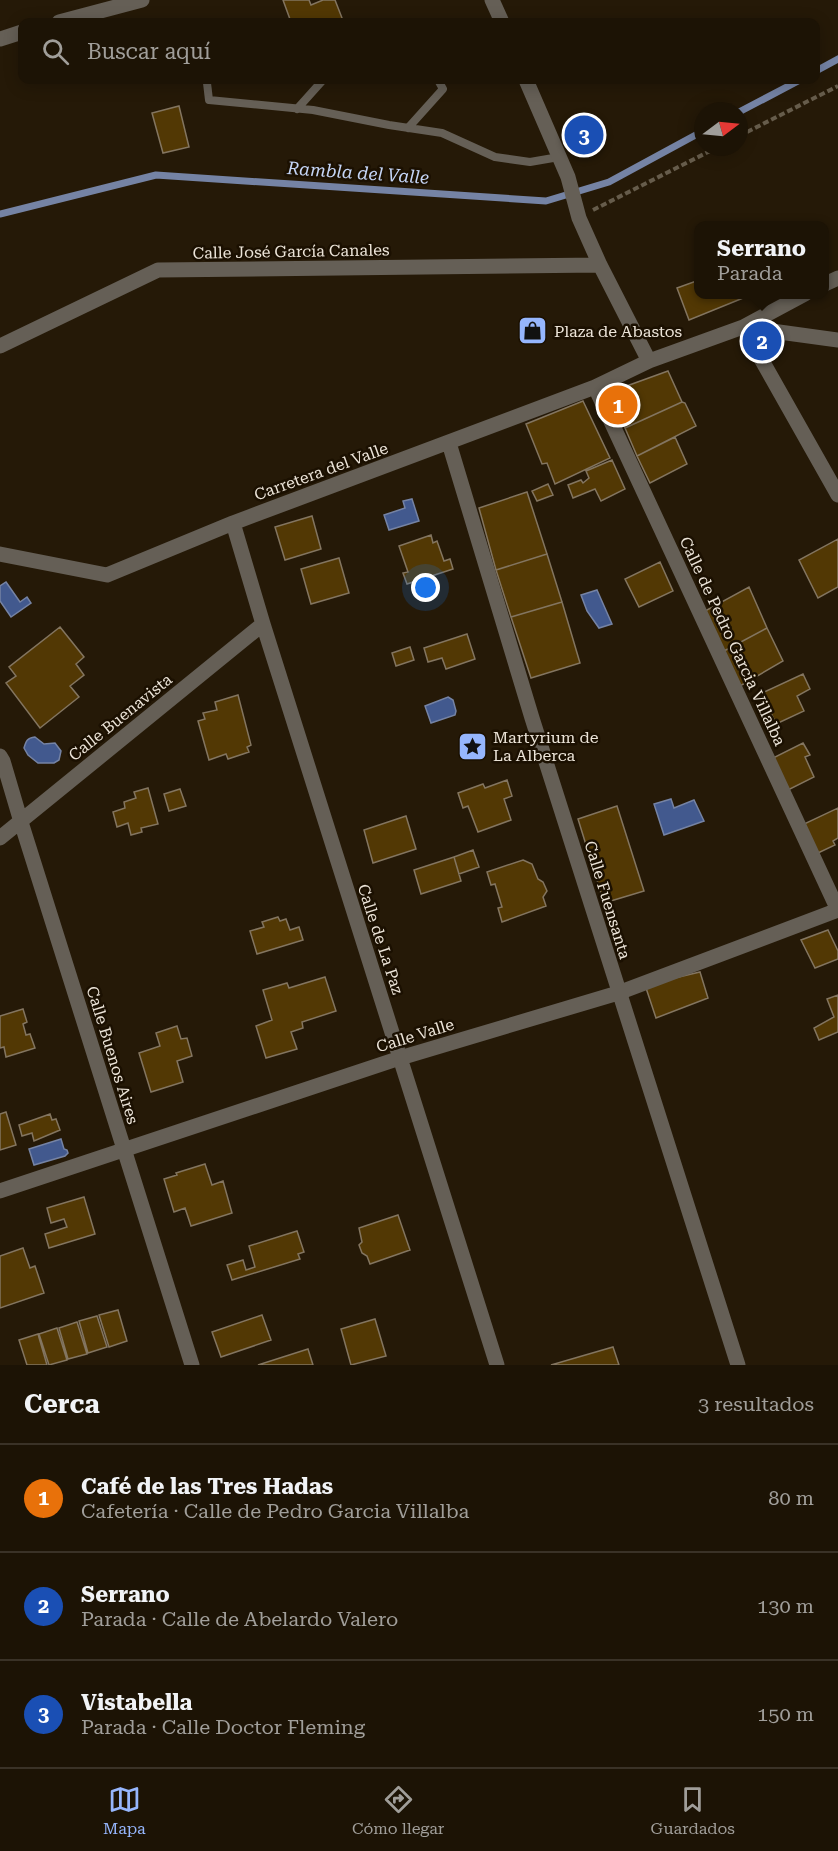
<!DOCTYPE html>
<html lang="es">
<head>
<meta charset="utf-8">
<style>
  :root { --surface:#1c1305; --page:#251c0f; --text:#f1f3f6; --muted:#a09e9a; --line:#3a3227; --accent:#96b6fd }
  body { margin:0; font-family:"Roboto Serif",serif; background:var(--page); color:var(--text) }
  .compass { position:absolute; left:694px; top:102px; width:54px; height:54px; border-radius:50%; background:var(--surface); box-shadow:0 3px 15px #0003; rotate:74deg }
  .you { position:absolute; left:426px; top:588px; width:21px; height:21px; margin:-15px; border:4px solid #fff; border-radius:50%; background:#1a73e8; box-shadow:0 0 0 9px #1a73e833 }
  .badge { display:grid; place-items:center; width:39px; height:39px; border-radius:50%; background:var(--accent); color:#fff; font-size:20px; font-weight:700 }
  .pin { position:absolute; translate:-50% -50%; border:3px solid #fff; box-shadow:0 2px 6px #0006 }
  .popup { position:absolute; left:694px; top:221px; width:135px; height:78px; box-sizing:border-box; display:grid; place-content:center; border-radius:12px; background:var(--surface); filter:drop-shadow(0 2px 4px #0005); font-size:20px; white-space:nowrap; color:var(--muted) }
  .popup b { font-size:22px; color:var(--text) }
  .popup::after { content:''; position:absolute; left:50%; top:100%; margin-left:-12px; border:12px solid transparent; border-top-color:var(--surface) }
  .list { margin:0; padding:0; list-style:none }
  h2 { display:flex; justify-content:space-between; align-items:center; height:78px; margin:0; padding:0 24px; font-size:26px }
  h2 small { font-size:20px; font-weight:400; color:var(--muted) }
  .list li { display:grid; grid-template-columns:39px 1fr auto; gap:18px; align-items:center; box-sizing:border-box; height:108px; padding:0 24px; border-top:2px solid var(--line) }
  .list b { display:block; font-size:22px; white-space:nowrap }
  .list p { margin:0; font-size:20px; white-space:nowrap; color:var(--muted) }
  .list em { font-size:20px; font-style:normal; color:var(--muted) }
  .icon { flex:none; width:33px; height:33px; fill:none; stroke:currentColor; stroke-width:2; stroke-linecap:round; stroke-linejoin:round }
  .map { position:relative; flex:none; width:838px; height:1365px; overflow:hidden }
  .search { position:absolute; background:var(--surface); box-shadow:0 3px 15px #0003; left:18px; right:18px; top:18px; height:66px; display:flex; align-items:center; gap:15px; box-sizing:border-box; padding:0 21px; border-radius:12px; color:var(--muted); font-size:22px }
  .sheet { height:402px; background:var(--surface) }
  nav { display:flex; justify-content:space-around; align-items:center; box-sizing:border-box; height:84px; border-top:2px solid var(--line); background:var(--surface); font-size:16px; color:var(--muted) }
  nav a { display:grid; justify-items:center; gap:3px }
  nav .on { color:var(--accent) }
  .map>svg:first-child { display:block }
  .water { fill:#42598e; stroke:#7583a4; stroke-width:1.5 }
  .lines { fill:none; stroke-linecap:round; stroke-linejoin:round }
  .stream { stroke:#7583a4; stroke-width:7 }
  .building { fill:#523804; stroke:#837560; stroke-width:1.5 }
  .path { stroke:#665c4b; stroke-width:4; stroke-dasharray:6 3; stroke-linecap:butt }
  .lane { stroke:#655f56; stroke-width:8 }
  .street { stroke:#655f56; stroke-width:15 }
  .labels { text-anchor:middle; stroke-width:5; stroke-linejoin:round; paint-order:stroke }
  .street-label { font-size:16px; fill:#ece4d8; stroke:#1b1001 }
  .poi-label { font-size:16px; fill:#ece4d8; stroke:#1b1001; text-anchor:start }
  .water-label { font-size:18px; font-style:italic; fill:#c5d5f6; stroke:#1b1001 }
</style>
</head>
<body>
<div class="map">
<svg width="838" height="1365" viewBox="0 0 838 1365">
  <rect width="100%" height="100%" fill="#251907"/>
  <!-- water -->
  <path class="water" d="M 412,499 L 419,521 L 389,530 L 384,515 L 405,508 L 403,501 Z
    M 6,582 L 20,602 L 27,597 L 31,603 L 11,617 L 0,601 L 0,586 Z
    M 597,590 L 612,624 L 599,628 L 587,611 L 581,595 Z
    M 448,697 L 453,700 L 456,711 L 455,715 L 431,723 L 425,706 Z
    M 35,737 L 44,744 L 55,743 L 61,751 L 59,760 L 54,763 L 38,763 L 28,755 L 24,748 C 26,741 27,738 35,737 Z
    M 671,799 L 674,808 L 694,800 L 704,821 L 664,835 L 654,804 Z
    M 61,1139 L 64,1149 L 67,1150 L 68,1153 L 65,1156 L 34,1165 L 29,1149 Z"/>
  <g class="lines">
    <!-- stream -->
    <path class="stream" d="M 816,71 L 838,59
      M 739,112 L 800,80
      M 0,214 L 156,175 L 546,201 L 609,182 L 703,131"/>
  </g>
  <!-- building -->
  <path class="building" d="M 283,0 L 309,0 L 311,5 L 323,0 L 335,0 L 342,18 L 331,22 L 291,22 Z
    M 179,106 L 189,147 L 163,153 L 152,113 Z
    M 699,280 L 699,294 L 753,294 L 689,320 L 677,288 Z
    M 668,371 L 682,402 L 625,428 L 610,392 Z
    M 583,401 L 610,458 L 555,484 L 547,463 L 542,464 L 526,424 Z
    M 682,402 L 685,403 L 696,426 L 637,456 L 625,428 Z
    M 675,437 L 687,464 L 650,483 L 637,456 Z
    M 612,460 L 625,489 L 601,501 L 595,489 L 573,498 L 568,485 L 581,480 L 583,483 L 589,478 L 586,471 Z
    M 548,484 L 553,495 L 537,501 L 532,491 Z
    M 527,492 L 547,554 L 496,570 L 479,508 Z
    M 312,516 L 321,549 L 285,560 L 275,527 Z
    M 431,535 L 433,543 L 437,541 L 444,561 L 450,559 L 453,569 L 407,584 L 403,573 L 408,572 L 399,546 Z
    M 838,539 L 838,587 L 818,598 L 799,560 Z
    M 547,554 L 562,602 L 511,617 L 496,570 Z
    M 339,558 L 349,593 L 311,604 L 301,569 Z
    M 660,562 L 673,591 L 639,607 L 625,579 Z
    M 749,587 L 767,628 L 724,651 L 705,611 Z
    M 562,602 L 580,663 L 531,678 L 511,617 Z
    M 60,627 L 84,657 L 76,664 L 84,675 L 70,686 L 79,697 L 40,728 L 6,683 L 16,676 L 9,667 Z
    M 767,628 L 783,661 L 740,686 L 724,651 Z
    M 467,634 L 475,659 L 446,669 L 442,658 L 428,662 L 424,648 Z
    M 410,647 L 414,660 L 396,666 L 392,653 Z
    M 803,674 L 810,689 L 797,696 L 804,711 L 776,724 L 762,693 Z
    M 238,695 L 251,745 L 247,747 L 249,752 L 228,759 L 226,754 L 209,760 L 198,721 L 205,719 L 203,713 L 217,710 L 215,702 Z
    M 803,743 L 810,755 L 805,757 L 814,777 L 788,790 L 773,758 Z
    M 507,780 L 512,796 L 504,799 L 511,820 L 478,832 L 468,806 L 463,808 L 458,793 L 483,784 L 485,788 Z
    M 148,788 L 158,824 L 141,828 L 142,832 L 131,835 L 128,823 L 117,827 L 113,812 L 125,808 L 124,802 L 136,798 L 134,792 Z
    M 180,789 L 186,806 L 169,811 L 164,794 Z
    M 617,806 L 644,891 L 604,903 L 578,819 Z
    M 838,808 L 838,838 L 833,841 L 835,845 L 818,853 L 804,824 Z
    M 406,816 L 416,849 L 373,863 L 364,830 Z
    M 473,850 L 479,867 L 459,874 L 454,857 Z
    M 454,857 L 461,881 L 421,894 L 414,870 Z
    M 523,860 L 532,864 L 538,879 L 543,882 L 547,891 L 543,897 L 546,906 L 502,922 L 498,908 L 502,907 L 495,884 L 491,885 L 487,872 Z
    M 278,917 L 280,921 L 286,919 L 290,930 L 299,927 L 303,940 L 257,954 L 250,931 L 264,927 L 262,922 Z
    M 828,930 L 838,951 L 838,959 L 815,968 L 801,940 Z
    M 700,972 L 708,998 L 656,1018 L 645,985 Z
    M 325,977 L 336,1011 L 302,1022 L 303,1028 L 291,1032 L 297,1049 L 266,1058 L 256,1026 L 272,1020 L 263,990 L 287,983 L 289,988 Z
    M 838,995 L 838,1032 L 819,1040 L 814,1028 L 834,1017 L 827,999 Z
    M 23,1009 L 27,1022 L 23,1024 L 26,1035 L 30,1034 L 35,1048 L 6,1057 L 4,1047 L 0,1048 L 0,1016 Z
    M 177,1026 L 181,1039 L 187,1038 L 192,1056 L 177,1061 L 183,1082 L 151,1092 L 139,1053 L 160,1046 L 156,1033 Z
    M 6,1112 L 16,1145 L 0,1150 L 0,1114 Z
    M 50,1114 L 52,1120 L 56,1119 L 60,1130 L 34,1141 L 32,1133 L 22,1136 L 19,1125 Z
    M 205,1164 L 212,1185 L 223,1181 L 232,1213 L 191,1226 L 185,1208 L 174,1212 L 164,1179 L 177,1175 L 176,1173 Z
    M 84,1197 L 95,1234 L 49,1248 L 45,1234 L 67,1227 L 64,1219 L 51,1223 L 47,1208 Z
    M 398,1215 L 410,1250 L 370,1264 L 367,1256 L 362,1253 L 359,1245 L 362,1242 L 359,1228 Z
    M 297,1231 L 304,1252 L 298,1254 L 300,1259 L 232,1280 L 227,1265 L 243,1260 L 246,1270 L 255,1267 L 249,1246 Z
    M 23,1248 L 30,1268 L 35,1266 L 44,1293 L 0,1308 L 0,1256 Z
    M 118,1310 L 127,1341 L 109,1347 L 99,1315 Z
    M 262,1315 L 271,1340 L 221,1357 L 212,1332 Z
    M 97,1316 L 107,1347 L 88,1353 L 79,1321 Z
    M 375,1319 L 386,1356 L 351,1365 L 341,1329 Z
    M 77,1322 L 87,1354 L 68,1359 L 59,1328 Z
    M 57,1328 L 67,1360 L 49,1365 L 39,1334 Z
    M 38,1334 L 47,1365 L 27,1365 L 19,1340 Z
    M 613,1347 L 619,1365 L 551,1365 Z
    M 308,1349 L 313,1365 L 258,1365 Z"/>
  <g class="lines">
    <!-- path -->
    <path class="path" d="M 739,136 L 838,86
      M 593,210 L 718,147"/>
    <!-- lane -->
    <path class="lane" d="M 207,83 L 209,100 L 313,110 L 389,125 L 442,133 L 495,157 L 530,162 L 559,157
      M 297,109 L 323,80
      M 408,128 L 443,89 L 438,80"/>
    <!-- street -->
    <path class="street" d="M 492,0 L 502,22
      M 59,22 L 142,0
      M 0,39 L 22,32
      M 526,80 L 568,177 L 579,218 L 600,265 L 649,361
      M 825,284 L 838,278
      M 743,327 L 838,495
      M 743,327 L 838,340
      M 0,346 L 158,270 L 600,265
      M 449,443 L 532,718 L 738,1365
      M 233,523 L 263,624 L 497,1365
      M 0,554 L 107,575 L 233,523 L 595,387 L 649,361 L 743,327 L 805,294
      M 0,756 L 3,761 L 21,822 L 192,1365
      M 0,838 L 263,624
      M 0,1191 L 400,1058 L 618,993 L 838,910 L 595,387"/>
  </g>
  <!-- icons -->
  <defs>
    <symbol id="shop-square" viewBox="-11 -11 22 22"><rect x="-9" y="-9" width="18" height="18" rx="4" fill="#96b6fd" stroke="#1b1001"/><path d="M-5-2.5h2.3a2.7 3.5 0 0 1 5.4 0H5L5.5 6h-11ZM-1.5-2.5h3a1.5 2.3 0 0 0-3 0Z" fill="#111"/></symbol>
    <symbol id="sight-square" viewBox="-11 -11 22 22"><rect x="-9" y="-9" width="18" height="18" rx="4" fill="#96b6fd" stroke="#1b1001"/><path d="M0-6L1.8-2.2L6-1.7L2.9 1.2L3.7 5.4L0 3.3L-3.7 5.4L-2.9 1.2L-6-1.7L-1.8-2.2Z" fill="#111"/></symbol>
  </defs>
  <g fill-rule="evenodd">
    <use href="#shop-square" x="516" y="314" width="33" height="33"/>
    <use href="#sight-square" x="456" y="730" width="33" height="33"/>
  </g>
  <g class="labels">
    <!-- street labels -->
    <g class="street-label">
      <text transform="translate(291 251) rotate(-1)" y="6">Calle José García Canales</text>
      <text transform="translate(321 471) rotate(-20)" y="6">Carretera del Valle</text>
      <text transform="translate(733 641) rotate(65)" y="6">Calle de Pedro Garcia Villalba</text>
      <text transform="translate(120 717) rotate(-39)" y="6">Calle Buenavista</text>
      <text transform="translate(608 900) rotate(73)" y="6">Calle Fuensanta</text>
      <text transform="translate(381 939) rotate(72)" y="6">Calle de La Paz</text>
      <text transform="translate(415 1035) rotate(-17)" y="6">Calle Valle</text>
      <text transform="translate(113 1055) rotate(73)" y="6">Calle Buenos Aires</text>
    </g>
    <!-- poi labels -->
    <g class="poi-label">
      <text x="554" y="337">Plaza de Abastos</text>
      <text x="493" y="743">Martyrium de<tspan x="493" dy="18">La Alberca</tspan></text>
    </g>
    <!-- water labels -->
    <g class="water-label">
      <text transform="translate(358 173) rotate(4)" y="6">Rambla del Valle</text>
    </g>
  </g>
</svg>
<svg class="compass" viewBox="-18 -18 36 36"><path d="M0-13l5 13h-10z" fill="#e53935"/><path d="M0 13l5-13h-10z" fill="#a09e9a"/></svg>
<div class="you"></div>
<div class="pin badge" style="left:618px;top:405px;background:#e8710a">1</div>
<div class="pin badge" style="left:762px;top:341px;background:#1a4fb4">2</div>
<div class="popup"><b>Serrano</b>Parada</div>
<div class="pin badge" style="left:584px;top:135px;background:#1a4fb4">3</div>
<div class="search"><svg class="icon" aria-label="search" viewBox="0 0 24 24"><circle cx="10" cy="10" r="6"/><path d="M15 15l6 6"/></svg>Buscar aquí</div>
</div>
<section class="sheet">
<h2>Cerca<small>3 resultados</small></h2>
<ul class="list">
<li><span class="badge" style="background:#e8710a">1</span><div><b>Café de las Tres Hadas</b><p>Cafetería · Calle de Pedro Garcia Villalba</p></div><em>80 m</em></li>
<li><span class="badge" style="background:#1a4fb4">2</span><div><b>Serrano</b><p>Parada · Calle de Abelardo Valero</p></div><em>130 m</em></li>
<li><span class="badge" style="background:#1a4fb4">3</span><div><b>Vistabella</b><p>Parada · Calle Doctor Fleming</p></div><em>150 m</em></li>
</ul>
</section>
<nav>
<a class="on"><svg class="icon" aria-label="map" viewBox="0 0 24 24"><path d="M3 6l6-2 6 2 6-2v14l-6 2-6-2-6 2zM9 4v14M15 6v14"/></svg>Mapa</a>
<a><svg class="icon" aria-label="directions" viewBox="0 0 24 24"><path d="M12 3l9 9-9 9-9-9zM9 14v-3h6M13 9l2 2-2 2"/></svg>Cómo llegar</a>
<a><svg class="icon" aria-label="saved" viewBox="0 0 24 24"><path d="M7 4h10v16l-5-4-5 4z"/></svg>Guardados</a>
</nav>
</body>
</html>
